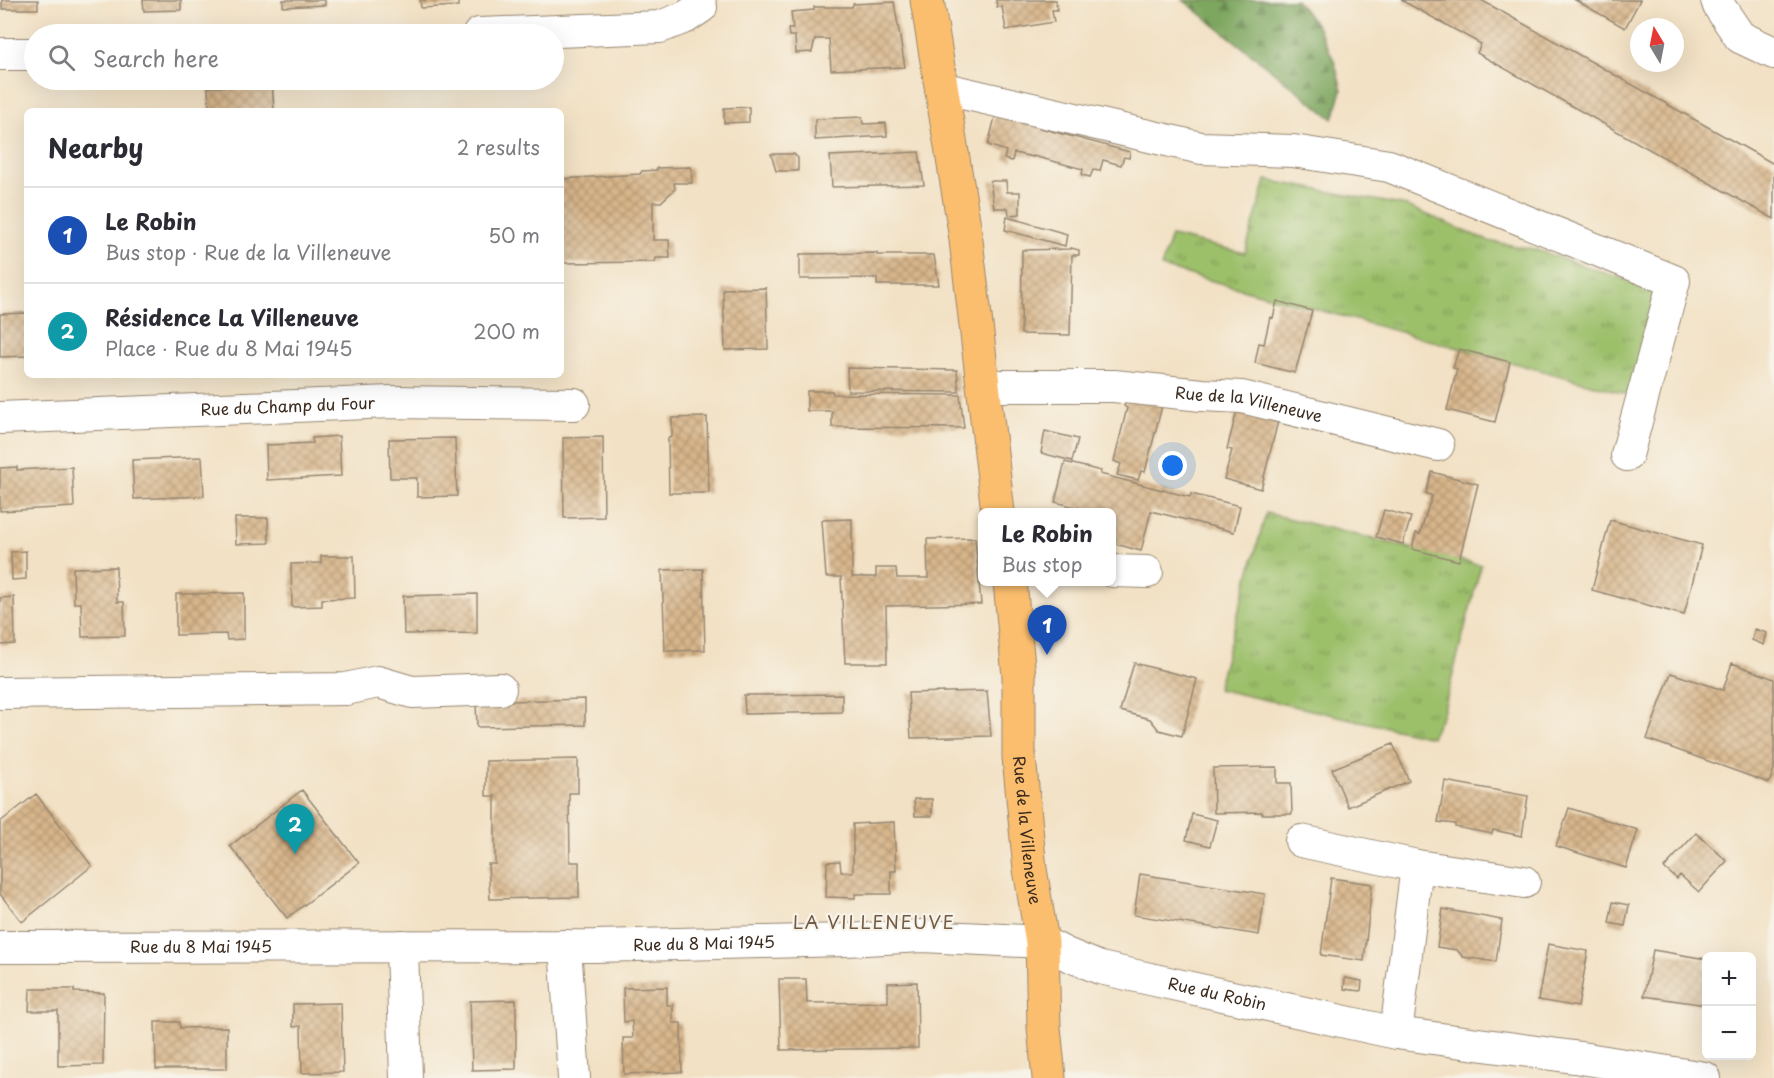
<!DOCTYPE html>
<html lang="en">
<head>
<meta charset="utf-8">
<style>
  :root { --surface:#fff; --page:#f2f2f3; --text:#2b2b33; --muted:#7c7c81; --line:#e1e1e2; --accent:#c8321e }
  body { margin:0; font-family:"Playpen Sans",sans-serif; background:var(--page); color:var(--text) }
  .controls { position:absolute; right:18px; bottom:18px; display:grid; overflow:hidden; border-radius:9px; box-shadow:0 6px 24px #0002 }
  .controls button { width:54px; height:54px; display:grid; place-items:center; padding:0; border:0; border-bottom:2px solid var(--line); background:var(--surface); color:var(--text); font:30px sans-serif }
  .compass { position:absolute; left:1630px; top:18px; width:54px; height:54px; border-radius:50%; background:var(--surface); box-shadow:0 6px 24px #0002; rotate:350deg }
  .you { position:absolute; left:1173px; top:466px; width:21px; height:21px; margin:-15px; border:4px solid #fff; border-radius:50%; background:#1a73e8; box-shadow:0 0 0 9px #1a73e833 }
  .badge { display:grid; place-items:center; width:39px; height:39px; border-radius:50%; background:var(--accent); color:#fff; font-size:20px; font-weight:700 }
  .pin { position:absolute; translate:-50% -50px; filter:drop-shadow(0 2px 3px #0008) }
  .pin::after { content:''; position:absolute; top:32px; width:21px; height:18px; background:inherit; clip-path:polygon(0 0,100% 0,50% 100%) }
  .popup { position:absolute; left:978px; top:508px; width:138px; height:78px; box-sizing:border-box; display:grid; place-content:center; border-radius:9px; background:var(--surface); filter:drop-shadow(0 2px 4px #0005); font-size:20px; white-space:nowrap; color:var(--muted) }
  .popup b { font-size:22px; color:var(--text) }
  .popup::after { content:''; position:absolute; left:50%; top:100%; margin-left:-12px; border:12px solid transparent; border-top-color:var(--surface) }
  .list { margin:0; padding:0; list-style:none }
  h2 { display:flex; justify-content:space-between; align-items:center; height:78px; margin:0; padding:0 24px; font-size:26px }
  h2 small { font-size:20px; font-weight:400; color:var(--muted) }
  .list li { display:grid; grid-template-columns:39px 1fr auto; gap:18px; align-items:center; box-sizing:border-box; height:96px; padding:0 24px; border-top:2px solid var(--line) }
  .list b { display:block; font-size:22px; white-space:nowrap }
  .list p { margin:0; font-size:20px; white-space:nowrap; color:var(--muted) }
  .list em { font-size:20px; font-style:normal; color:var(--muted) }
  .icon { flex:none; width:33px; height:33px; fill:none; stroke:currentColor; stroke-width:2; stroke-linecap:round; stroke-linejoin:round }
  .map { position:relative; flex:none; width:1774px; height:1078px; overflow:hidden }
  .search { position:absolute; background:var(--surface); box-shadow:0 6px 24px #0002; left:24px; top:24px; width:540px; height:66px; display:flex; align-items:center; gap:15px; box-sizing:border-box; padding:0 21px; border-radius:33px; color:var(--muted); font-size:22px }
  .panel { position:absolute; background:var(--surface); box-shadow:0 6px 24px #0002; left:24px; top:108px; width:540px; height:270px; border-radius:9px }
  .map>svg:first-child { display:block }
  .grass { fill:url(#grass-tufts); stroke:#6c7544; stroke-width:1.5 }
  .forest { fill:url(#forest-firs); stroke:#5c683e; stroke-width:1.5 }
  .building { fill:url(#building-cross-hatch) }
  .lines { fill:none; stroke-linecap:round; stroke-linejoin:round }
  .minor-casing { stroke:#968671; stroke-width:34 }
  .major-casing { stroke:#968671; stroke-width:35 }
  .minor { stroke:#fff; stroke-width:32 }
  .major { stroke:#fbbe6e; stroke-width:33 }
  .labels { text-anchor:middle; stroke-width:4.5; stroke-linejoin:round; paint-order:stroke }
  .street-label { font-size:16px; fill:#3b2a1e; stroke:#f7f3e8 }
  .neighbourhood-label { font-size:18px; letter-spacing:1.5px; fill:#725b44; stroke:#f7f3e8 }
</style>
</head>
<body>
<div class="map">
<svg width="1774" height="1078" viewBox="0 0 1774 1078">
  <defs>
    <pattern id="grass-tufts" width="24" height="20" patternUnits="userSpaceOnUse" patternTransform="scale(1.5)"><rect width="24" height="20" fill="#9cc06a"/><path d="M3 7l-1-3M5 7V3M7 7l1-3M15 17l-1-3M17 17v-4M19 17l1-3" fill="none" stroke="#809c57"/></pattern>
    <pattern id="forest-firs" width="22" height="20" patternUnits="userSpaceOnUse" patternTransform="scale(1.5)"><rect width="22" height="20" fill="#7da65e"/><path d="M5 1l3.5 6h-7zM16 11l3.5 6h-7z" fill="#68874d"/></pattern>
    <pattern id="building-cross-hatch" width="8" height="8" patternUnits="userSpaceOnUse" patternTransform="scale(1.5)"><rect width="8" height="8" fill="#d8b68b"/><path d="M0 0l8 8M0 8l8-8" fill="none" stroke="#b09471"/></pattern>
  </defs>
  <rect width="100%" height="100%" fill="#f7f3e8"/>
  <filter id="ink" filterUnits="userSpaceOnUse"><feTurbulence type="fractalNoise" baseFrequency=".0167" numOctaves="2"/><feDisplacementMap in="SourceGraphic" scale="12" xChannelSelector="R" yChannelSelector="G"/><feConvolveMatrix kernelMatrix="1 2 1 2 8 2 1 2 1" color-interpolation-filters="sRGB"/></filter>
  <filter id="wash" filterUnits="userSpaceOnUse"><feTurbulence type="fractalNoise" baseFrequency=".008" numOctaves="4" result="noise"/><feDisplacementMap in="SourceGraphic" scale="24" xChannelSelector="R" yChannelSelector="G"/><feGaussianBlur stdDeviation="1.35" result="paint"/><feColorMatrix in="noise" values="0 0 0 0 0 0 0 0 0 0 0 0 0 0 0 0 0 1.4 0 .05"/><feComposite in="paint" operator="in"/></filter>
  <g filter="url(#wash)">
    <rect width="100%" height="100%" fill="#f2e1c4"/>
    <!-- grass -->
    <path class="grass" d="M 1266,180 L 1407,206 L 1488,241 L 1534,249 L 1656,290 L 1631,395 L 1161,267 L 1171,236 L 1245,253 Z
      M 1266,513 L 1481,565 L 1443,713 L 1431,737 L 1217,689 Z"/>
    <!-- forest -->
    <path class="forest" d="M 1183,0 L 1296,0 L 1316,25 L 1334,60 L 1342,90 L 1333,119 Z"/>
    <g id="blocks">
      <!-- building -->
      <path class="building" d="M 2,0 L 38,0 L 38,9 L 2,9 Z
        M 143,0 L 181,0 L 181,10 L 144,11 Z
        M 283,0 L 325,0 L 325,5 L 283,7 Z
        M 420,0 L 458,0 L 458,6 L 421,8 Z
        M 996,0 L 1056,0 L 1057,10 L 1052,10 L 1054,22 L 1006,30 L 1002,7 L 997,7 Z
        M 1401,0 L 1481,0 L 1774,164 L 1774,219 L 1477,53 L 1481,44 Z
        M 1575,0 L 1640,0 L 1625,28 Z
        M 894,2 L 905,67 L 831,70 L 829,39 L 815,39 L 812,52 L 796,53 L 795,36 L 789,36 L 788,29 L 793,29 L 791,12 L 814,10 L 814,7 L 852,7 L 853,4 Z
        M 247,80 L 272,80 L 274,111 L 209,111 L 208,87 L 247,86 Z
        M 749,107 L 749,122 L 724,123 L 724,108 Z
        M 996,113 L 1041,125 L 1040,128 L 1130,152 L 1129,158 L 1124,157 L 1121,165 L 1103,160 L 1100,171 L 1093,170 L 1090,177 L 1082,175 L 1083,169 L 1033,156 L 1033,157 L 1014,153 L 1012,161 L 1004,159 L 1006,151 L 988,145 Z
        M 862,117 L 863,124 L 886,123 L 887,136 L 815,140 L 815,119 Z
        M 919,152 L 924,185 L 832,187 L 830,156 Z
        M 771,154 L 794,154 L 798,158 L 798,171 L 776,171 Z
        M 691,167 L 692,183 L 674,183 L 675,189 L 661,202 L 653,202 L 653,240 L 669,240 L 670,258 L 656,258 L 655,262 L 561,263 L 561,179 L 640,174 L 642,171 L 657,170 L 657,168 Z
        M 990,181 L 1006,181 L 1007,192 L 1020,192 L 1020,214 L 1009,215 L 1008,208 L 994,208 Z
        M 1007,217 L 1067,234 L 1065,246 L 1005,230 Z
        M 1071,248 L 1079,250 L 1079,255 L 1072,255 L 1070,335 L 1021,334 L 1022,250 L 1071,249 Z
        M 877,253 L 877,255 L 934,255 L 939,285 L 877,285 L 877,278 L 800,279 L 800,254 Z
        M 766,288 L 768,349 L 725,350 L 723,289 Z
        M 1277,301 L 1312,311 L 1295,373 L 1255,363 L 1259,343 L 1264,344 L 1270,317 L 1273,318 Z
        M 27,313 L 27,356 L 0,357 L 0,314 Z
        M 1459,349 L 1510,362 L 1495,422 L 1447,410 L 1457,369 L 1453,368 Z
        M 847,368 L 957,370 L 959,392 L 848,391 Z
        M 807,391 L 832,391 L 833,394 L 960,395 L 964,428 L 832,427 L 832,411 L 807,411 Z
        M 1127,396 L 1163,402 L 1145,472 L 1141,471 L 1138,480 L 1117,475 L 1121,464 L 1114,461 L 1127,408 L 1124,406 Z
        M 1239,403 L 1280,413 L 1261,489 L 1224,479 L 1232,450 L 1227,449 Z
        M 707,417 L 709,493 L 669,493 L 668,438 L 672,437 L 672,418 Z
        M 1045,431 L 1078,439 L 1072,461 L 1041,453 Z
        M 339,436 L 341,476 L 267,480 L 266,445 L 313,443 L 312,438 Z
        M 603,437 L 604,517 L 564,518 L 563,438 Z
        M 455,438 L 457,496 L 417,497 L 417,478 L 390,478 L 389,439 Z
        M 202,457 L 204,496 L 134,499 L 132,460 Z
        M 1065,462 L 1101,471 L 1100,474 L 1190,497 L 1191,494 L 1240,506 L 1234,532 L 1151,511 L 1141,551 L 1112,543 L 1112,512 L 1087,512 L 1088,510 L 1055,502 Z
        M 17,467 L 17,470 L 72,467 L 74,507 L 0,511 L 0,468 Z
        M 1432,472 L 1478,484 L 1459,561 L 1412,549 L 1416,533 L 1420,534 L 1429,504 L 1430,504 L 1432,496 L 1426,493 Z
        M 1384,510 L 1411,517 L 1403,544 L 1376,537 Z
        M 235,518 L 268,518 L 269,543 L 236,544 Z
        M 852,519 L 852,577 L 876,577 L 876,568 L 896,568 L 897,578 L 928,578 L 927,539 L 975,538 L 981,604 L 886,606 L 887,663 L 845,663 L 841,577 L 826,577 L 822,520 Z
        M 1610,520 L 1702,545 L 1684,615 L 1592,590 Z
        M 26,551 L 26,579 L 12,580 L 11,552 Z
        M 321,556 L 354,556 L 355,598 L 322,599 L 322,606 L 292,607 L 291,564 L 321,563 Z
        M 116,567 L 117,602 L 124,602 L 125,636 L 82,637 L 81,603 L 74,603 L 73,568 Z
        M 703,569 L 705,650 L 665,651 L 662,570 Z
        M 244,593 L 244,639 L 227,640 L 226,634 L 176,635 L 176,594 Z
        M 477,594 L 477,633 L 404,634 L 403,596 Z
        M 14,597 L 15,644 L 0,645 L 0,598 Z
        M 1755,629 L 1767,633 L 1764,645 L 1752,640 Z
        M 1134,663 L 1197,679 L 1182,736 L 1159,730 L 1150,719 L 1120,711 Z
        M 1732,663 L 1774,679 L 1774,769 L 1769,783 L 1647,739 L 1671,673 L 1723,690 Z
        M 987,691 L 991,736 L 911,738 L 908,693 Z
        M 842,694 L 842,712 L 745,714 L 744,695 Z
        M 585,699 L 585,725 L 477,727 L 476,702 Z
        M 1393,744 L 1409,781 L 1348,807 L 1332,769 Z
        M 578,759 L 578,793 L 569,793 L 570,862 L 579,862 L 579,897 L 490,899 L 488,864 L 495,864 L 495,796 L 486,796 L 486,761 Z
        M 1277,767 L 1277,783 L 1291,783 L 1292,814 L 1262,814 L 1262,812 L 1214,813 L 1213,768 Z
        M 1445,781 L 1528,796 L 1522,836 L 1493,830 L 1492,834 L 1455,827 L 1455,824 L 1438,822 Z
        M 302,790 L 359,863 L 287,918 L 230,846 Z
        M 36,794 L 92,866 L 22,922 L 0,894 L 0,822 Z
        M 914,799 L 932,799 L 932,816 L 915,816 Z
        M 1569,808 L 1638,830 L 1626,868 L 1556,846 Z
        M 1192,814 L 1217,820 L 1210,846 L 1186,840 Z
        M 894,822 L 896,871 L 891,871 L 891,894 L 855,894 L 855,898 L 826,897 L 827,862 L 840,861 L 841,872 L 853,872 L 853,824 Z
        M 1696,833 L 1727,861 L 1699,892 L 1680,875 L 1677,879 L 1664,868 Z
        M 1140,874 L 1265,894 L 1259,935 L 1134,915 Z
        M 1331,878 L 1372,884 L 1364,961 L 1321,955 Z
        M 1613,902 L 1629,905 L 1625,926 L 1609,923 Z
        M 1443,909 L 1502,920 L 1496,962 L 1463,957 L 1457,950 L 1437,947 Z
        M 1548,944 L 1588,951 L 1578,1007 L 1538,1000 Z
        M 1653,950 L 1706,959 L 1706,1005 L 1644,996 Z
        M 1345,978 L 1362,981 L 1361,991 L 1344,989 Z
        M 779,979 L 806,979 L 807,1003 L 888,1002 L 888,983 L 917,982 L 918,1048 L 781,1050 Z
        M 667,987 L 667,1005 L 673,1005 L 673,1023 L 681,1023 L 682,1072 L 624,1074 L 623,1038 L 633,1038 L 632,1021 L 624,1022 L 623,988 Z
        M 30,989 L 74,989 L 74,992 L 104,993 L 103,1065 L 58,1066 L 58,1011 L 29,1011 Z
        M 516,1000 L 516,1069 L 472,1070 L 470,1001 Z
        M 341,1003 L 343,1072 L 302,1073 L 301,1026 L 293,1027 L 293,1004 Z
        M 155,1022 L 179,1022 L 180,1028 L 227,1027 L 227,1069 L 156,1069 Z"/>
    </g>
  </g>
  <g filter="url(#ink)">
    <use href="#blocks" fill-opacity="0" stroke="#968671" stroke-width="1.5"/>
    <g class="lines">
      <defs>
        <g id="minor">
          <path d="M 1717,0 L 1719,6 L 1740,37 L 1774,53"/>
          <path d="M 479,34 L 660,27 L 686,17 L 701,7"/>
          <path d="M 0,54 L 34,54"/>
          <path d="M 941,88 L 1201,148 L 1293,151 L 1389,166 L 1674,281 L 1627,455"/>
          <path id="s1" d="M 983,386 L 1114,386 L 1202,395 L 1242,397 L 1438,445"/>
          <path id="s2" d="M 0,418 L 391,402 L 574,404"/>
          <path d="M 1112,571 L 1147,572"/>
          <path d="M 0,693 L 346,689 L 378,682 L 412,692 L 500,689"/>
          <path d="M 1301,841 L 1417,866 L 1524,882"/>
          <path d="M 402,946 L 406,1078"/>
          <path d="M 565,946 L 574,1078"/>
          <path id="s3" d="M 0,947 L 595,946 L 846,940 L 923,936 L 1042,942 L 1066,954 L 1100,968 L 1396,1033 L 1581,1058 L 1705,1078"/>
          <path d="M 1396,1033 L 1417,866"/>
        </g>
        <g id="major">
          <path d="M 927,0 L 965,232 L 998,512"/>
          <path id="s4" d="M 1010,582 L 1019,676 L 1019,757 L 1030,869 L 1042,942 L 1044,1027 L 1049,1078"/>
        </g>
      </defs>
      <!-- minor casing -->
      <use href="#minor" class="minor-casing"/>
      <!-- major casing -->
      <use href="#major" class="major-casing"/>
      <!-- minor -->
      <use href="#minor" class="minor"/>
      <!-- major -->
      <use href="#major" class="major"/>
    </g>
  </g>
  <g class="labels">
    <!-- street labels -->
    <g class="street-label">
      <text dy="6" stroke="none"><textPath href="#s1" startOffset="267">Rue de la Villeneuve</textPath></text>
      <text dy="6" stroke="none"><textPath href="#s2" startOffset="288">Rue du Champ du Four</textPath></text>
      <text dy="6" stroke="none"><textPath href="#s4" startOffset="249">Rue de la Villeneuve</textPath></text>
      <text dy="6" stroke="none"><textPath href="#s3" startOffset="704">Rue du 8 Mai 1945</textPath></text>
      <text dy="6" stroke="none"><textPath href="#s3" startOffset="201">Rue du 8 Mai 1945</textPath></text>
      <text dy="6" stroke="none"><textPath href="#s3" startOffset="1226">Rue du Robin</textPath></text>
    </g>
    <!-- neighbourhood labels -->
    <g class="neighbourhood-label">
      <text x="874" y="929">LA VILLENEUVE</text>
    </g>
  </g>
</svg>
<div class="controls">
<button>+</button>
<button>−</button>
</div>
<svg class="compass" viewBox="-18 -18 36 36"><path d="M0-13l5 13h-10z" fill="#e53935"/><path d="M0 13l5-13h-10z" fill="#7c7c81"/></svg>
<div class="you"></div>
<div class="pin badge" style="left:1047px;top:655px;background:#1a4fb4">1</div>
<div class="popup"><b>Le Robin</b>Bus stop</div>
<div class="pin badge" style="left:295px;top:854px;background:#0f9aa8">2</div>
<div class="search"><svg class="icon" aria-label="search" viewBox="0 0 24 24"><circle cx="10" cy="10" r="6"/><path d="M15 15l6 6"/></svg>Search here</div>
<section class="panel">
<h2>Nearby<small>2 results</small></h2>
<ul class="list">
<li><span class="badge" style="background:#1a4fb4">1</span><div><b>Le Robin</b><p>Bus stop · Rue de la Villeneuve</p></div><em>50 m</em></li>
<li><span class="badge" style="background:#0f9aa8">2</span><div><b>Résidence La Villeneuve</b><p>Place · Rue du 8 Mai 1945</p></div><em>200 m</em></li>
</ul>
</section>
</div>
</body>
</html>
